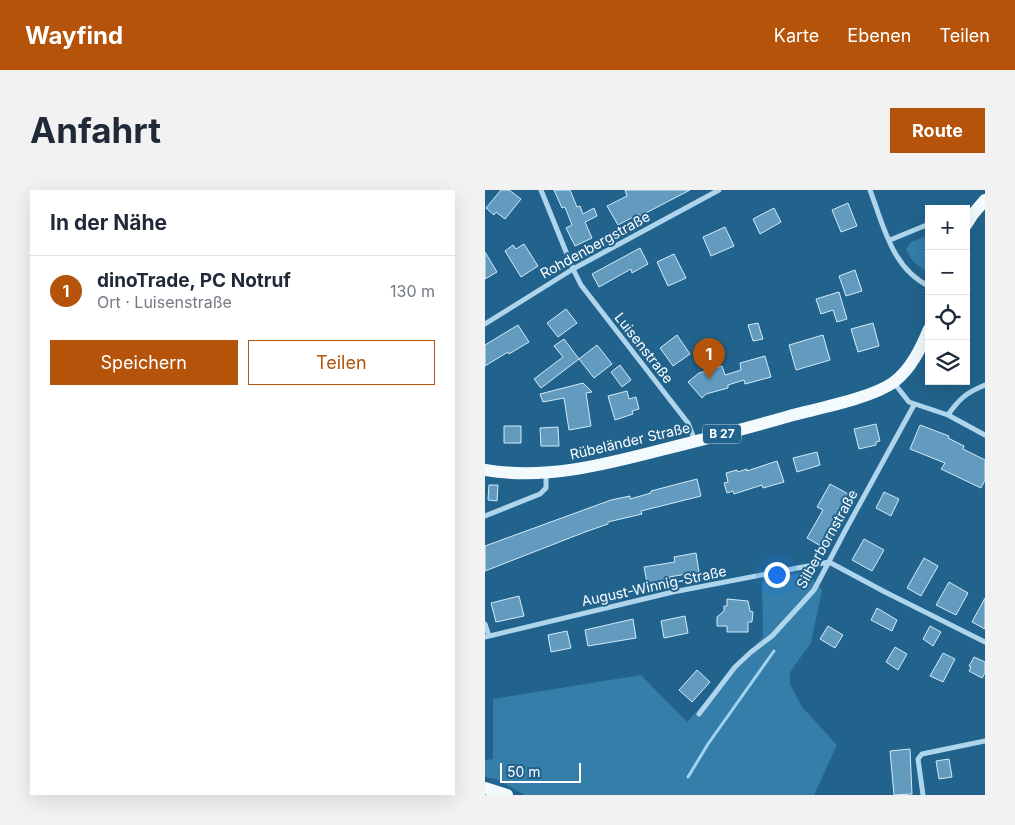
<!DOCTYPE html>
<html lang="de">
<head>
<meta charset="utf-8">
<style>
  :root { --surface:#fff; --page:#f2f2f3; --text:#1f2937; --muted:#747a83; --line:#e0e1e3; --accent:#b45309 }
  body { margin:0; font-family:Inter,sans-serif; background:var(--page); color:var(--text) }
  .controls { position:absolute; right:15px; top:15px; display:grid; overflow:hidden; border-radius:0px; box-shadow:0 5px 20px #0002 }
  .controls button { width:45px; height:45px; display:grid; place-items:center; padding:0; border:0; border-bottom:1px solid var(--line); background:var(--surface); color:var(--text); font:25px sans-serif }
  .scale { position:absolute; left:15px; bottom:12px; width:81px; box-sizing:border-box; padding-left:5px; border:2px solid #fff; border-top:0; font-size:14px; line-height:18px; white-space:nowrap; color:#fff; -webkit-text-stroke:4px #21638c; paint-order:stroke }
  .you { position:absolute; left:291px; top:384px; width:18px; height:18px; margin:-12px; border:4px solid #fff; border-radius:50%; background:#1a73e8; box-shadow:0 0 0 8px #1a73e833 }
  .badge { display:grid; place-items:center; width:32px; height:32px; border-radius:50%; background:var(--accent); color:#fff; font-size:16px; font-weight:700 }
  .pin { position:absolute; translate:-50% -41px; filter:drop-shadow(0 1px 2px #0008) }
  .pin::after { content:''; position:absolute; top:26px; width:18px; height:15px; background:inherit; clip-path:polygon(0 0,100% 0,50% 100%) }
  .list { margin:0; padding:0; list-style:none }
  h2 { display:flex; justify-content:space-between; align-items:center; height:65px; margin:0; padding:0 20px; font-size:21px }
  h2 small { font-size:16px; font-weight:400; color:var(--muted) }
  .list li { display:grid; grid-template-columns:32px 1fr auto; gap:15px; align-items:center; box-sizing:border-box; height:70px; padding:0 20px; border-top:1px solid var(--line) }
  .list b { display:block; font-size:19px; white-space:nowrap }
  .list p { margin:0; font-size:16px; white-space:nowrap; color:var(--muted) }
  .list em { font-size:16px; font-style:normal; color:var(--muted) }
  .actions { display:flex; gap:10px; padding:15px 20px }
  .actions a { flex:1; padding:11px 0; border:1px solid var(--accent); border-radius:0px; text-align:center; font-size:18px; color:var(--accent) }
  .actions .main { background:var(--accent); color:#fff }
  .icon { flex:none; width:28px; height:28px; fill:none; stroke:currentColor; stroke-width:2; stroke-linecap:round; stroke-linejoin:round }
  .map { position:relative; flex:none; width:500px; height:605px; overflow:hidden; border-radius:0px }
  header { display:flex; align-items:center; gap:30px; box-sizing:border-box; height:70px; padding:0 25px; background:var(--accent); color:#fff }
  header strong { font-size:24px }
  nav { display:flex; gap:28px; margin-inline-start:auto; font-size:18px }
  .intro { display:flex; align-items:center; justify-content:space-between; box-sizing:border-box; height:120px; padding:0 30px }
  h1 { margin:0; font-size:35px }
  .button { padding:12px 22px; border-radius:0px; background:var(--accent); color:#fff; font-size:18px; font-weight:700 }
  main { display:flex; gap:30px; padding:0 30px }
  aside { flex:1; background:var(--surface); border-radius:0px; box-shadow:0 5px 20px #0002 }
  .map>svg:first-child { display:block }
  .green { fill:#347ea9 }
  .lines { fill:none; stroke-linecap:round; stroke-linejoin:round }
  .stream { stroke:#a2d2ed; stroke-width:3 }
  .building { fill:#629bbe; stroke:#d3ebf8 }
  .minor { stroke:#aed5eb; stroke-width:5 }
  .primary { stroke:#f3fafe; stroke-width:12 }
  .labels { text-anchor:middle; stroke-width:4; stroke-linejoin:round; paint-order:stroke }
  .shield { fill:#21638c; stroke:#bcd0dc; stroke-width:1 }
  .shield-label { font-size:12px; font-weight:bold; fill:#fff }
  .street-label { font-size:14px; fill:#fff; stroke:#21638c }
</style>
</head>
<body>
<header>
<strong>Wayfind</strong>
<nav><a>Karte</a><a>Ebenen</a><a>Teilen</a></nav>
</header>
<div class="intro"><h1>Anfahrt</h1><a class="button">Route</a></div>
<main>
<aside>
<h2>In der Nähe<small></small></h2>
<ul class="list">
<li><span class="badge">1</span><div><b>dinoTrade, PC Notruf</b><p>Ort · Luisenstraße</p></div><em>130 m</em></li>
</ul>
<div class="actions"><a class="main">Speichern</a><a>Teilen</a></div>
</aside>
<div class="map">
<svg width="500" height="605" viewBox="0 0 500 605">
  <rect width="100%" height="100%" fill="#21638c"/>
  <!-- green -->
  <path class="green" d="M 444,45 L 444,81 L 443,81 C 432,77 426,70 421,59 L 426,52 Z
    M 322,381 L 337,400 L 326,453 L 305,482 L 305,494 L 317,517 L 352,555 L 329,605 L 40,605 L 11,589 L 0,587 L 0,570 L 8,569 L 8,509 L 156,485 L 202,532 L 278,447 L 277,391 Z"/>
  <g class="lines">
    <!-- stream -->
    <path class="stream" d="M 203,587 L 223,554 L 289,461"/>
  </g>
  <!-- building -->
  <path class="building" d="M 16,0 L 24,0 L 36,9 L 20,29 L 11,22 L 9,25 L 1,18 Z
    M 69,0 L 85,0 L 92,17 L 95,16 L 98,24 L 109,18 L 112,26 L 100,32 L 107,48 L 90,56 L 81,38 L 87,35 L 80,17 L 77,18 Z
    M 140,0 L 205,0 L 155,26 L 154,24 L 133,35 L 122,16 L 142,6 Z
    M 363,13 L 372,36 L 356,42 L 347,20 Z
    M 289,18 L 296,32 L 275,44 L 268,29 Z
    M 240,37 L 249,56 L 226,66 L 218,47 Z
    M 39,54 L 53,76 L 36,87 L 20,61 L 28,55 L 31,59 Z
    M 155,58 L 163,74 L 147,83 L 146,79 L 114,97 L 107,84 Z
    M 0,62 L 12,82 L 0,89 Z
    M 189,64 L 201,88 L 183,96 L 172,72 Z
    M 370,80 L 377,101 L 361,106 L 354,86 Z
    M 354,102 L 362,129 L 352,132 L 348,120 L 336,124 L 331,109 Z
    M 81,119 L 92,133 L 73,147 L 62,133 Z
    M 273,133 L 278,149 L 268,151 L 263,135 Z
    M 388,133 L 394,156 L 373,162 L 366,139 Z
    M 33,135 L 44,152 L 24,164 L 23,162 L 0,176 L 0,155 Z
    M 192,145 L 205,164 L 188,176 L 175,158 Z
    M 338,145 L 345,170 L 311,180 L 304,155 Z
    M 79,149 L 94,169 L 56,198 L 49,189 L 78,167 L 69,156 Z
    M 112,155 L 127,174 L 109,188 L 94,169 Z
    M 280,166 L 286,187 L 260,194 L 259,190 L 243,195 L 243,198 L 221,204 L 217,208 L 203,192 L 214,183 L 237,176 L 240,185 L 256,180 L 255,173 Z
    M 135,175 L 146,190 L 137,197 L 126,182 Z
    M 98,193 L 107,202 L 101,203 L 106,236 L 84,240 L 79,208 L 58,212 L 55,204 Z
    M 142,201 L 144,209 L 151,207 L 154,219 L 147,221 L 148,224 L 130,230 L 123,206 Z
    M 391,234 L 395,251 L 391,252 L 391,255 L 374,259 L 369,239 Z
    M 435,235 L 464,246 L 463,248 L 479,256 L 478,259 L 500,270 L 500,290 L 496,298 L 456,279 L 460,273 L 425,259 Z
    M 19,236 L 36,236 L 36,253 L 19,253 Z
    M 73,237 L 74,256 L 56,256 L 55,238 Z
    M 332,262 L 335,275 L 312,282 L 308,268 Z
    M 292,271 L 299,292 L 278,298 L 277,295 L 249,304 L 248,301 L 242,303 L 239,293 L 243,292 L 241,283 L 252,280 L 253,282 L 262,279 L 262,281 Z
    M 212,289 L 216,306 L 156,321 L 157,324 L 123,332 L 123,334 L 100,342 L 0,381 L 0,356 L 126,310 L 145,306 L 145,309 L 166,303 L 166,301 Z
    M 345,294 L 365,305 L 350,334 L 352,335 L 339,358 L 322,348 L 338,320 L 332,317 Z
    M 4,295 L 13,295 L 12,311 L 3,310 Z
    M 399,302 L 414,309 L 406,326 L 391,318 Z
    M 379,349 L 399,360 L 387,381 L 367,370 Z
    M 211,363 L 214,382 L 184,387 L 185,394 L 163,398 L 159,377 L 190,372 L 189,367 Z
    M 439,368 L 453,376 L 436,406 L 422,398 Z
    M 464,392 L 483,403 L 471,425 L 451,415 Z
    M 34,406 L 39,426 L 11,432 L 6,413 Z
    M 500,408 L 500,439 L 487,432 Z
    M 242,409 L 263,411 L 265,421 L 268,422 L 267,432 L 263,432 L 263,442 L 242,442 L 242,436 L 232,436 L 232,427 L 239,421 L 239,416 L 242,416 Z
    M 392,418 L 412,430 L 407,441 L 386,430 Z
    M 200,426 L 203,443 L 179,448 L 176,431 Z
    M 148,429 L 151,448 L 103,456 L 100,440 Z
    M 343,436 L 358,445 L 350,458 L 335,449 Z
    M 445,436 L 456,442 L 448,456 L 438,449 Z
    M 82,441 L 86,458 L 66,462 L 63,445 Z
    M 410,457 L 422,464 L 413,480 L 401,472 Z
    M 458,463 L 470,469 L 458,492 L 445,486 Z
    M 489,467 L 500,472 L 500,483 L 497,488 L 484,481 L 486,477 L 484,476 Z
    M 212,480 L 225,492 L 207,512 L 194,500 Z
    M 425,559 L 427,604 L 409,605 L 405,561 Z
    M 464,569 L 467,587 L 454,589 L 451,571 Z"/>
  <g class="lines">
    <!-- minor -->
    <path class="minor" d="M 56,0 L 88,79 L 96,95 L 203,233 L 210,251
      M 385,0 C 398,34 407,79 444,96
      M 405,50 L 444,34
      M 0,134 L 88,79 L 234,0
      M 409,193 L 424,212 L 463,225 L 500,245
      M 463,225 C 474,209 482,202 500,195
      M 0,326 L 55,304 L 61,298 L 61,283
      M 344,372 L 400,402 L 500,452
      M 0,434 L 4,446
      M 0,447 L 188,402 L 344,372
      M 214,524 L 250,477 L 266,462 L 287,446 L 329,400 L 360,341 L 429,215
      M 438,605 L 433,569 L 437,564 L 500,551"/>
    <!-- primary -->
    <path class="primary" d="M 481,35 L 488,24 L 500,10
      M 0,280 C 60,290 118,275 176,260 C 220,249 264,238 308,225 C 335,218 387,208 409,192 C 426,179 436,158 444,139
      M 0,598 L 22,605"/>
  </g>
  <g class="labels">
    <!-- shield labels -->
    <rect class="shield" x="218" y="234.5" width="38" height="19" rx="4"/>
    <g class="shield-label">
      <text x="237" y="248">B 27</text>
    </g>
    <!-- street labels -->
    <g class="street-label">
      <text transform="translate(110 55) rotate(-29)" y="5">Rohdenbergstraße</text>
      <text transform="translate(159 158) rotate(52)" y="5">Luisenstraße</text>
      <text transform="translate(145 251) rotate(-13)" y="5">Rübeländer Straße</text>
      <text transform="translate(342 349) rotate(-61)" y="5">Silberbornstraße</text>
      <text transform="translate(169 396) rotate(-12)" y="5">August-Winnig-Straße</text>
    </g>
  </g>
</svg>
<div class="controls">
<button>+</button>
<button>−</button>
<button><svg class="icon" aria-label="locate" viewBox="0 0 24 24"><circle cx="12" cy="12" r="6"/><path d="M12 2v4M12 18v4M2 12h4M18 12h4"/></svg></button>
<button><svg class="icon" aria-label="layers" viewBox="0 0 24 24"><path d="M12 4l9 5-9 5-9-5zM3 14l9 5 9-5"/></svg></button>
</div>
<div class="scale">50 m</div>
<div class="you"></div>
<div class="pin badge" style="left:224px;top:189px">1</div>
</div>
</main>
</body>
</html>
